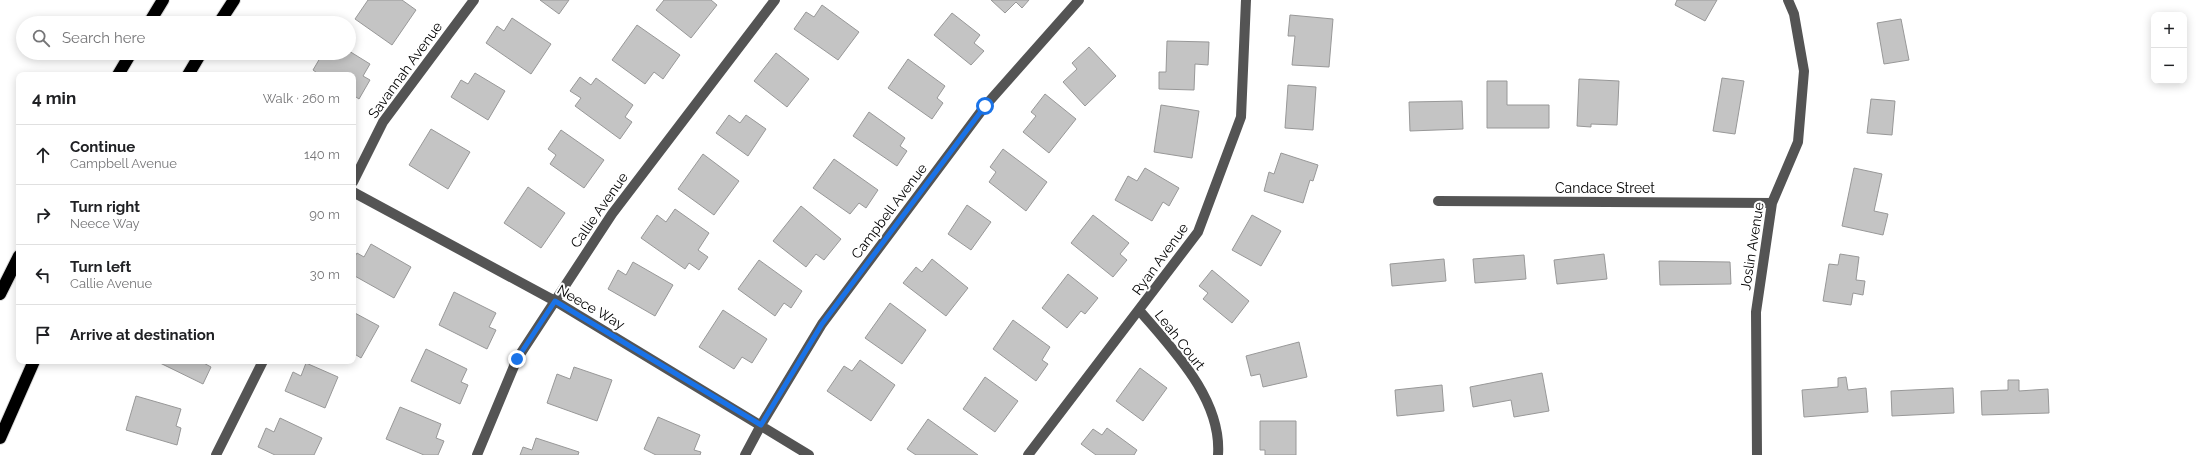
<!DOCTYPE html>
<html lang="en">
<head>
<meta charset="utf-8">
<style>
  :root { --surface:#fff; --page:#f6f6f6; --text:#202124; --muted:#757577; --line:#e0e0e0 }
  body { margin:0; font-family:Raleway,sans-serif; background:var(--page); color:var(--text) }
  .controls { position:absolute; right:12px; top:12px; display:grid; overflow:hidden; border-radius:8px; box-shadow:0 2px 10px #0003 }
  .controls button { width:36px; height:36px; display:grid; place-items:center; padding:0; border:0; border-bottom:1px solid var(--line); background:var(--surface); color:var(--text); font:20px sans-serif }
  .stop { position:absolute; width:12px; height:12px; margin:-9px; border:3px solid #1a73e8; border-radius:50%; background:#fff }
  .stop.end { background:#1a73e8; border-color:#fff; box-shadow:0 1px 4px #0008 }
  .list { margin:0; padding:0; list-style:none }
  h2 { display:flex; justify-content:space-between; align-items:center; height:52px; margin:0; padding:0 16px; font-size:17px }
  h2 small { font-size:13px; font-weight:400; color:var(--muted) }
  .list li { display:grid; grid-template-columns:26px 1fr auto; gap:12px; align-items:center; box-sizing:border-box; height:60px; padding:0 16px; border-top:1px solid var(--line) }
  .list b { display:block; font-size:15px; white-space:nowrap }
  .list p { margin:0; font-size:13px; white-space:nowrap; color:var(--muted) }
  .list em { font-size:13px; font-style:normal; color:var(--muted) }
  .icon { flex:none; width:22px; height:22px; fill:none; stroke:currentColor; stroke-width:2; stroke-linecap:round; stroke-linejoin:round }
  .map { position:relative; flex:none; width:2199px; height:455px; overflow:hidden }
  .search { position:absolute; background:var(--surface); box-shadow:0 2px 10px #0003; left:16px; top:16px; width:340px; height:44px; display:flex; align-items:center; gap:10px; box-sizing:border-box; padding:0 14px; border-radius:22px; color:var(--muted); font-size:15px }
  .panel { position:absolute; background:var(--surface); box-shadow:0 2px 10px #0003; left:16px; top:72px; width:340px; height:292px; border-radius:8px }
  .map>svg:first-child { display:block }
  .building { fill:#c4c4c4; stroke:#989898 }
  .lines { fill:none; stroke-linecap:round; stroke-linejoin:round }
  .highway-casing { stroke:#dbdbdb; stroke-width:14 }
  .minor { stroke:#545454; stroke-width:10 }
  .highway { stroke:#000; stroke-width:12 }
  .route { stroke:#1a73e8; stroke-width:5 }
  .labels { text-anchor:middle; stroke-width:4; stroke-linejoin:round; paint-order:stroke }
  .street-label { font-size:14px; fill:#000; stroke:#fff }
</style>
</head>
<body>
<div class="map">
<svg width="2199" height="455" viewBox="0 0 2199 455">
  <rect width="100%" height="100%" fill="#fff"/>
  <!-- building -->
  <path class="building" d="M 368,0 L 402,0 L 416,10 L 392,45 L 355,19 Z
    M 540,0 L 569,0 L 559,14 Z
    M 664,0 L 711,0 L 717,5 L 691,38 L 656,10 Z
    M 991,0 L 1029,0 L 1022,8 L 1016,2 L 1005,13 Z
    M 1677,0 L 1717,0 L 1705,21 L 1675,5 Z
    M 822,5 L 859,32 L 838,60 L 794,29 L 806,12 L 814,17 Z
    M 952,13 L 980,35 L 974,43 L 984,51 L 971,65 L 934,35 Z
    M 1290,15 L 1333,19 L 1329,67 L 1292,65 L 1295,36 L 1288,36 Z
    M 512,18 L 551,44 L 531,74 L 486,43 L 497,26 L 504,31 Z
    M 1901,19 L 1909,60 L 1884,64 L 1877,23 Z
    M 637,25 L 680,55 L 663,79 L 654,72 L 645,84 L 612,60 Z
    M 1167,41 L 1209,42 L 1208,65 L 1195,64 L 1194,90 L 1159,89 L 1159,72 L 1166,72 Z
    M 1089,47 L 1116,76 L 1085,106 L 1063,82 L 1077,69 L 1072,63 Z
    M 349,51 L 370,64 L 363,76 L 370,80 L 359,99 L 353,95 L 353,75 L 320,75 L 313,70 L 323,53 L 349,53 Z
    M 776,53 L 809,79 L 787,107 L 754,81 Z
    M 908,59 L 945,86 L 937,98 L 943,103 L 932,119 L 888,88 Z
    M 475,73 L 505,91 L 488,120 L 451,97 L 461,80 L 468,84 Z
    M 580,77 L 591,85 L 596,78 L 633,105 L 625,117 L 632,122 L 620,139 L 575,106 L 581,98 L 570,91 Z
    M 1722,78 L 1744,81 L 1735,134 L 1713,131 Z
    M 1579,79 L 1619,81 L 1617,125 L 1591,124 L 1591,127 L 1577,126 Z
    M 1487,81 L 1507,81 L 1507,105 L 1549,105 L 1549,128 L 1487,128 Z
    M 1288,85 L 1316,87 L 1313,130 L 1285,128 Z
    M 1045,94 L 1076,119 L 1049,153 L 1023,132 L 1036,116 L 1031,112 Z
    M 1871,99 L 1895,101 L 1892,135 L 1867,133 Z
    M 1462,101 L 1463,129 L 1410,131 L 1409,102 Z
    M 1161,105 L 1199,111 L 1192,158 L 1154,152 Z
    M 869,112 L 905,138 L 900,146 L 907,151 L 897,166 L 853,136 Z
    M 729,115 L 740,123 L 746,115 L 766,129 L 748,156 L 716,133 Z
    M 431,129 L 470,152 L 448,189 L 409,165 Z
    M 561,130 L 604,160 L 584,188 L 550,164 L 556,155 L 548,149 Z
    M 1003,149 L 1047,182 L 1026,211 L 989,182 L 996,172 L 990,167 Z
    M 1281,153 L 1318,165 L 1313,181 L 1310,180 L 1303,203 L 1264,191 L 1269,172 L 1274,174 Z
    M 703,154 L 739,181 L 714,215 L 678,189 Z
    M 834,159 L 878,190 L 866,208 L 859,203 L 850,214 L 813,188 Z
    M 1145,168 L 1179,188 L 1169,206 L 1163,202 L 1152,221 L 1115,200 L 1128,176 L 1137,181 Z
    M 1854,168 L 1882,174 L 1874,211 L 1888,214 L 1883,235 L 1842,226 Z
    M 528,187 L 565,213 L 541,248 L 504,223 Z
    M 967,205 L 991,222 L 971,250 L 948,234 Z
    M 801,206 L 841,239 L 824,260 L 816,254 L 806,267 L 773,241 Z
    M 675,209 L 709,233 L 698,250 L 708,257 L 699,270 L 689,263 L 685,269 L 641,238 L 657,215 L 666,222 Z
    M 1093,215 L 1129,243 L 1120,254 L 1127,260 L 1113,277 L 1071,243 Z
    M 1252,215 L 1281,231 L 1261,266 L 1232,250 Z
    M 371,244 L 411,267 L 394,298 L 353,275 L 353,260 L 357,253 L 364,257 Z
    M 1604,254 L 1607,279 L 1557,284 L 1554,260 Z
    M 1840,254 L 1859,257 L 1856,280 L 1865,281 L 1863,295 L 1853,293 L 1851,305 L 1823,301 L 1829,264 L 1838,265 Z
    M 1524,255 L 1526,279 L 1475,283 L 1473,259 Z
    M 932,259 L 968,288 L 946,316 L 903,283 L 916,267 L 922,272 Z
    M 1444,259 L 1446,281 L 1392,286 L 1390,264 Z
    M 759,260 L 802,291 L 791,308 L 784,303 L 775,316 L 738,289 Z
    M 1659,261 L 1730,262 L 1731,284 L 1660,285 Z
    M 633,262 L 673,285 L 655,316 L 608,289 L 618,270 L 626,275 Z
    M 1212,270 L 1249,301 L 1232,323 L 1203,299 L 1208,293 L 1199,286 Z
    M 1068,274 L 1098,298 L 1085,314 L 1081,311 L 1067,328 L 1042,308 Z
    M 454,292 L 496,313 L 489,327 L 496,330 L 487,349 L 439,325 Z
    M 890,303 L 926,330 L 902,364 L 865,338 Z
    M 723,310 L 767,339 L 752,363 L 742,357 L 734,369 L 699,347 Z
    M 353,312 L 379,326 L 361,358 L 353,353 Z
    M 1013,320 L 1050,347 L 1042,360 L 1048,364 L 1036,381 L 993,349 Z
    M 1299,342 L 1307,377 L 1263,387 L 1260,374 L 1251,376 L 1246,356 Z
    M 426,349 L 467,369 L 461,382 L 468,385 L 460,404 L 411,381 Z
    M 860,360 L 895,385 L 871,421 L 827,391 L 844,366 L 852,371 Z
    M 161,361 L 200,361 L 211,367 L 203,384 L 160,363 Z
    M 306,363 L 338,377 L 325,408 L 285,391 L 293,372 L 301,376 Z
    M 574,367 L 612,380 L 597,421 L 547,403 L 557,374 L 570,379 Z
    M 1140,368 L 1167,388 L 1143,421 L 1116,401 Z
    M 1542,373 L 1549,411 L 1514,417 L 1511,400 L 1473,407 L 1470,387 Z
    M 985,377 L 1018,401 L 995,432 L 963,409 Z
    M 1846,377 L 1848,390 L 1866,388 L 1868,412 L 1804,417 L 1802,390 L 1838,387 L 1838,378 Z
    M 2008,380 L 2019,380 L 2019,391 L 2048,389 L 2049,413 L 1982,415 L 1981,391 L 2008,390 Z
    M 1442,385 L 1444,411 L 1397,416 L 1395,390 Z
    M 1953,388 L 1954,413 L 1892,416 L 1891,391 Z
    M 136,396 L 181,409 L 176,426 L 181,428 L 177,445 L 126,430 Z
    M 400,407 L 441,424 L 436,438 L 444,441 L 438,455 L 424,455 L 386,439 Z
    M 658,417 L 700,435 L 694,450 L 701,452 L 700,455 L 656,455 L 644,449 Z
    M 280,418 L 322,438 L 314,455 L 275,455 L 258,447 L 266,428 L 274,432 Z
    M 928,419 L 978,455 L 916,455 L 907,449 Z
    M 1260,421 L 1296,421 L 1296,455 L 1265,455 L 1265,450 L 1260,450 Z
    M 1107,428 L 1137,450 L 1134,455 L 1096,455 L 1081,444 L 1093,429 L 1102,435 Z
    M 536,438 L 579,452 L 578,455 L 520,455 L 523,447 L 532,450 Z"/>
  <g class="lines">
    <defs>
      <path id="highway" d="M 149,23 L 163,0
        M 219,23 L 234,0
        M 118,75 L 131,53
        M 188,75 L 201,53
        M 0,294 L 19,256
        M 0,438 L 34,361"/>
    </defs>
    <!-- highway casing -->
    <use href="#highway" class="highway-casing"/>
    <!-- minor -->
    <path class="minor" d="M 353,182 L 383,122 L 474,0
      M 353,192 L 555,301 L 809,455
      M 1438,201 L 1772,203
      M 1139,310 C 1173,350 1222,399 1218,455
      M 216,455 L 263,361
      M 477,455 L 517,359 L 612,214 L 775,0
      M 745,455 L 761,425 L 822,324 L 985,106 L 1079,0
      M 1028,455 L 1198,232 L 1241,117 L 1246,0
      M 1757,455 L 1756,312 L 1772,203 L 1798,142 L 1804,71 L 1794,14 L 1788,0"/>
    <!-- highway -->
    <use href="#highway" class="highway"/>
  </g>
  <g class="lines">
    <!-- route -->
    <path class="route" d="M 517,359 L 555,301 L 761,425 L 822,324 L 985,106"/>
  </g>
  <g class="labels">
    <!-- street labels -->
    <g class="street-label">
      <text transform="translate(405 70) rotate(-54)" y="5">Savannah Avenue</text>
      <text x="1605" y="193">Candace Street</text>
      <text transform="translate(599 210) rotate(-55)" y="5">Callie Avenue</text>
      <text transform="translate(889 211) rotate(-53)" y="5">Campbell Avenue</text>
      <text transform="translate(1752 246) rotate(-81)" y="5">Joslin Avenue</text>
      <text transform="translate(1160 259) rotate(-54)" y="5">Ryan Avenue</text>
      <text transform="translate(591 307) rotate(30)" y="5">Neece Way</text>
      <text transform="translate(1180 340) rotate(52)" y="5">Leah Court</text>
    </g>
  </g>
</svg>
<div class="controls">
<button>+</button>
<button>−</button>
</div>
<div class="stop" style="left:985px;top:106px"></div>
<div class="stop end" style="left:517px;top:359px"></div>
<div class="search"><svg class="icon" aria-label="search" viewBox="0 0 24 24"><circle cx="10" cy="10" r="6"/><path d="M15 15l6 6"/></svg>Search here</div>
<section class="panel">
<h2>4 min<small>Walk · 260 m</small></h2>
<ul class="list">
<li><svg class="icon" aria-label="ahead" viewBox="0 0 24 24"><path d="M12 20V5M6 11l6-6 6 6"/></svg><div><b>Continue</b><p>Campbell Avenue</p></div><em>140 m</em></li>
<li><svg class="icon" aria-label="right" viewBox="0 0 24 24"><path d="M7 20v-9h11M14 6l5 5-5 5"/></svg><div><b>Turn right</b><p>Neece Way</p></div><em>90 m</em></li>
<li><svg class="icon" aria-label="left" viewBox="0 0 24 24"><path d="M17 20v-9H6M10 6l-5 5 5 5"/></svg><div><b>Turn left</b><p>Callie Avenue</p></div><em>30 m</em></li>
<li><svg class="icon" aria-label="arrive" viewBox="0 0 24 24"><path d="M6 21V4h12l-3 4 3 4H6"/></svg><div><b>Arrive at destination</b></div></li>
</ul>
</section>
</div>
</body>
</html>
